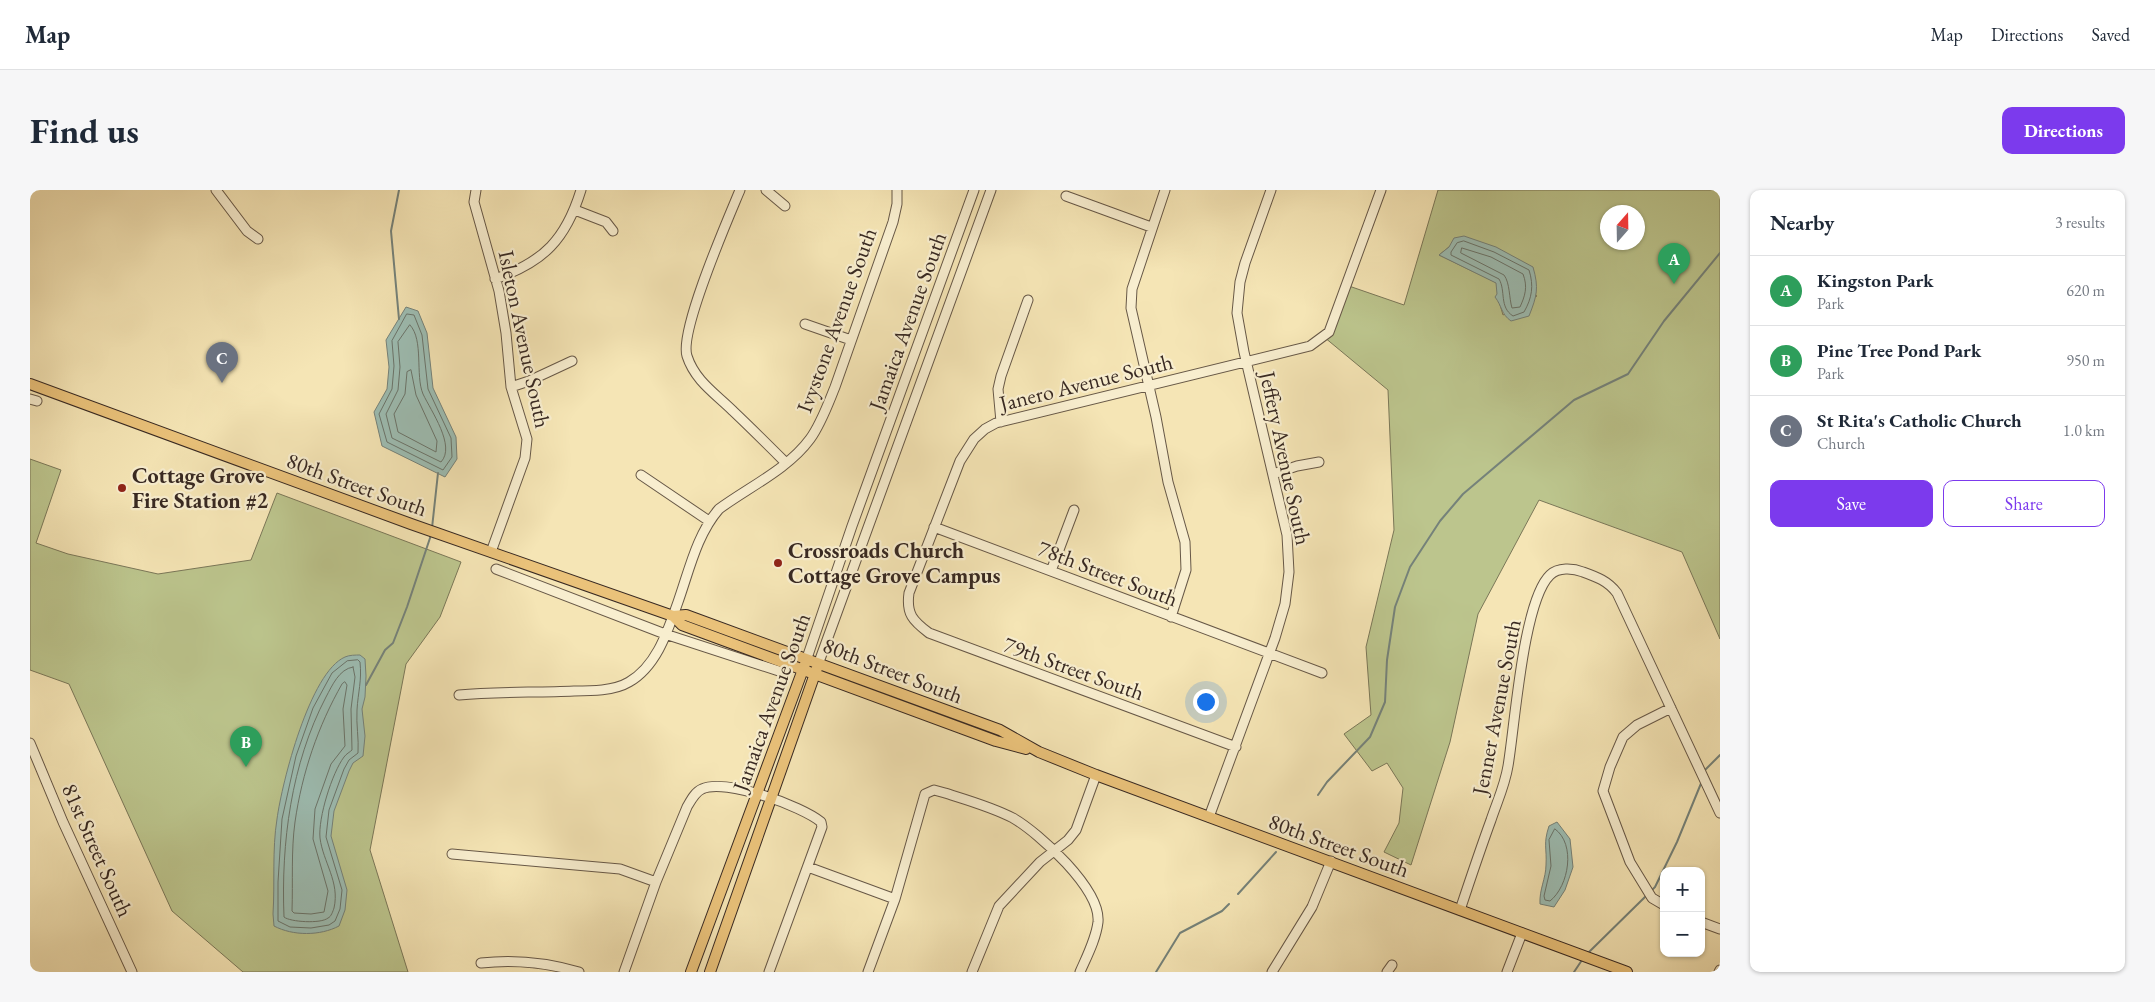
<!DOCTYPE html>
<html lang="en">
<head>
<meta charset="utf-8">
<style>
  :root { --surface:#fff; --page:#f6f6f7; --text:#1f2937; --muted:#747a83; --line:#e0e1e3; --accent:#7c3aed }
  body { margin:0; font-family:"EB Garamond",serif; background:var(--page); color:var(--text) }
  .controls { position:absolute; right:15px; bottom:15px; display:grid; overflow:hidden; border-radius:10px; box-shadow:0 1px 4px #0004 }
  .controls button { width:45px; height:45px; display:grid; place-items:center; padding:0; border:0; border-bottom:1px solid var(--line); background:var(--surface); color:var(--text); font:25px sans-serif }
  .compass { position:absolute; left:1570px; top:15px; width:45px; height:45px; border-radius:50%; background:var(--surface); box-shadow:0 1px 4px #0004; rotate:20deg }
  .you { position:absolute; left:1175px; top:511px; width:18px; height:18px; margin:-12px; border:4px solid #fff; border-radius:50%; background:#1a73e8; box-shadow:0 0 0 8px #1a73e833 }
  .badge { display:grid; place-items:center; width:32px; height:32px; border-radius:50%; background:var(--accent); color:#fff; font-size:16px; font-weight:700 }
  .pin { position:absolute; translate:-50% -41px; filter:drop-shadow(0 1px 2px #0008) }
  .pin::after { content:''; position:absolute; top:26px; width:18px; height:15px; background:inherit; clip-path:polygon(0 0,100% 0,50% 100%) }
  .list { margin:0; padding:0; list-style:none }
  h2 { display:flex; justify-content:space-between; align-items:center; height:65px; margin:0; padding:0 20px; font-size:21px }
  h2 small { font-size:16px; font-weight:400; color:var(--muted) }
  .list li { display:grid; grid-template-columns:32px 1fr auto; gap:15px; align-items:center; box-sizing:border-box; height:70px; padding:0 20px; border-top:1px solid var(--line) }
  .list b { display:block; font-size:19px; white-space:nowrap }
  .list p { margin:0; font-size:16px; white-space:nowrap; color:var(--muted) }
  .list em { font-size:16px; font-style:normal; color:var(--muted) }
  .actions { display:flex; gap:10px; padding:15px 20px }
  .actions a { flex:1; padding:11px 0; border:1px solid var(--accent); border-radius:10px; text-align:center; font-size:18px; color:var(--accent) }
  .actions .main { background:var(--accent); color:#fff }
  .map { position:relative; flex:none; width:1690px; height:782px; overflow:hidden; border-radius:10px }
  header { display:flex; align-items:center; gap:30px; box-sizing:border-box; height:70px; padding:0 25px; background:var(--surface); border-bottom:1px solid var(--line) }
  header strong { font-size:24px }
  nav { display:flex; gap:28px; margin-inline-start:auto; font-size:18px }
  .intro { display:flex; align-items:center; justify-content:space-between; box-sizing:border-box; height:120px; padding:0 30px }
  h1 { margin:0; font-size:35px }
  .button { padding:12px 22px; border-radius:10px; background:var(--accent); color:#fff; font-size:18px; font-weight:700 }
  main { display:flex; gap:30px; padding:0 30px }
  aside { flex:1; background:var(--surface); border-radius:10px; box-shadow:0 1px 4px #0004 }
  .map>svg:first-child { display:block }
  .green { fill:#bcc58d; stroke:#7a7758; fill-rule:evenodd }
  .water { fill:#9dbeb4; stroke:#75827a }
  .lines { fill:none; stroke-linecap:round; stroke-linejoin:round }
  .shore { stroke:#6a746b; stroke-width:1 }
  .stream { stroke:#75827a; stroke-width:2 }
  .minor-casing { stroke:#675847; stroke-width:11 }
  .major-casing { stroke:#382922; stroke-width:12 }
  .minor { stroke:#f8eecf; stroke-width:9 }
  .major { stroke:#eac27a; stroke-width:10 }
  .poi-dot { fill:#8f2418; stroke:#f8eecf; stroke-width:2 }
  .labels { text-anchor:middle; stroke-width:4.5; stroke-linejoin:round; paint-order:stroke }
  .street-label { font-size:22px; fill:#382922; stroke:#f8eecf }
  .poi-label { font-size:22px; font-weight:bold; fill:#382922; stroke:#f8eecf; text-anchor:start }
</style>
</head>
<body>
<header>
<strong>Map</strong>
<nav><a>Map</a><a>Directions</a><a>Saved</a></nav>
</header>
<div class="intro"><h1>Find us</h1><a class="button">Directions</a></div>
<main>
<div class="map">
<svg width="1690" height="782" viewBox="0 0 1690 782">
  <rect width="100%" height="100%" fill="#f5e5b5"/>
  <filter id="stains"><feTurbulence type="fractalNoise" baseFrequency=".004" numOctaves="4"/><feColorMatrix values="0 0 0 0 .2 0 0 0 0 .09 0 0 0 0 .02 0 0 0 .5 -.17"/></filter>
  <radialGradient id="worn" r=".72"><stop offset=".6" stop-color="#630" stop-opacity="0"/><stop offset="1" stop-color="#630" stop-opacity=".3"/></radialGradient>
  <!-- green -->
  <path class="green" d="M 1408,0 L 1690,0 L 1690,449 L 1652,362 L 1509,310 L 1448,424 L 1420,552 L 1381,675 L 1354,662 L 1369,633 L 1373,598 L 1357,573 L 1342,581 L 1314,544 L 1341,525 L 1336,457 L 1364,340 L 1358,200 L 1294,147 L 1316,95 L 1374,115 ZM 1578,22 L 1608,22 L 1608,52 L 1578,52 ZM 1419,57 L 1507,106 L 1473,125 L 1469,111 L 1467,93 L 1409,65 Z
    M 0,269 L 31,280 L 6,353 L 38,364 L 128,384 L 221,370 L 247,303 L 431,372 L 410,427 L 376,474 L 340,660 L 378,782 L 213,782 L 142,721 L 39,494 L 0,480 Z"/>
  <!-- water -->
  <path class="water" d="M 1434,46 L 1466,57 L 1503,77 C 1509,98 1507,106 1499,126 L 1481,131 C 1471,124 1472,116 1465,107 L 1467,104 L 1466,93 L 1409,65 L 1419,57 L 1424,48 Z
    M 376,117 L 388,121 L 397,143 L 403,198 L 426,247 L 427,269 L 415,287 L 352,256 L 344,222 L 357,199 L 359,177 L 356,150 Z
    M 330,465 L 335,469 L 336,486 L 335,507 L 332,519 L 335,546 L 333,566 L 323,573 L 319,581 L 304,621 L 301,646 L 317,700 L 315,720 L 309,736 C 290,746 263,746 244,736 L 243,724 C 245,692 242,660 247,629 C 252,592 280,482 315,467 C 319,465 326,465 330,465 Z
    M 1527,632 L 1540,649 L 1543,677 L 1535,700 L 1524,717 L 1510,714 C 1509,700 1516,688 1516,675 C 1517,658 1513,654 1519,636 Z"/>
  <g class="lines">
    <!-- shore -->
    <path class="shore" d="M 1434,51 L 1464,62 L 1499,80 C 1504,96 1502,108 1494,122 L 1483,126 C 1469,117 1476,101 1469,89 L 1421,65 L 1421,62 L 1427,53 Z
      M 1432,58 L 1461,67 L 1493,84 C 1498,97 1495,106 1490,117 L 1482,118 C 1479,108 1480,93 1474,85 L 1431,63 Z
      M 377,124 L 384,125 L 392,145 L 398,199 L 421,248 L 422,267 L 413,280 L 357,252 L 349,224 L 362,199 L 364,176 L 362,151 Z
      M 380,135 C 394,150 385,185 393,204 C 401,221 426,256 411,272 L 362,248 L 356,224 L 368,200 L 370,177 L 368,152 Z
      M 381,180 L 386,205 L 407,251 L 406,262 L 368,242 L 364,224 L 375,204 L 377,182 Z
      M 328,470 L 330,472 C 332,491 328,502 327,520 C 326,534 329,549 328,563 L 319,570 L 314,579 L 299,620 L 296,647 L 312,700 L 310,719 L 305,731 L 299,735 L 281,738 L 260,737 L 248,731 L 248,692 L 252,629 L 266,566 L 283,518 L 302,483 L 317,471 Z
      M 323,477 L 325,487 L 321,519 L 322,560 C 320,562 316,564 314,567 C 302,583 288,628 290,648 C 293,672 310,692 304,718 C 303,721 301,727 298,728 C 291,734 260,732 254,727 C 251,653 261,574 296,507 C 302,496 309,479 323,477 Z
      M 315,492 L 317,495 L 313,519 L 315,556 L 301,574 L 285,619 L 283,649 L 298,701 L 294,722 L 281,724 L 264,723 L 262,721 C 263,691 261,661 265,632 C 272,583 288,536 312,494 Z
      M 1525,639 C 1546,654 1539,696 1520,711 L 1515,710 L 1514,706 L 1521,676 L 1519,650 Z"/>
    <!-- stream -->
    <path class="stream" d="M 369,0 L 361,41 L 369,129
      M 402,338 L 408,283
      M 336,495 L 355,460 L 363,453 L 377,417 L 401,345
      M 1674,581 L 1690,565
      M 1288,605 L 1297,592 L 1340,547 L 1355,512 L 1357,470 L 1365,417 L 1380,377 L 1410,331 L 1433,304 L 1544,210 L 1598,184 L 1634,131 L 1690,63
      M 1620,702 L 1625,697 L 1647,652 L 1672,591
      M 1208,704 L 1246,662
      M 1558,763 L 1617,705
      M 1126,782 L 1150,743 L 1192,721 L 1199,714
      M 1544,782 L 1552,770"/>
    <defs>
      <path id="minor" d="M 186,0 L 217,41 L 228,49
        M 446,0 L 444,12 L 469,101 L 476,143 L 481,197 L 497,249 L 495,268 L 461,362
        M 710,0 C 698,29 649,141 657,166 C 665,191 686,204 703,221 C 721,238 738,255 755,272
        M 736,0 L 755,16
        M 1135,0 L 1102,99 L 1101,118 L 1126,227 L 1138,292 L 1155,352 L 1156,380 L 1141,427
        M 1036,6 L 1121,37
        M 545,20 L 576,32 L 583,41
        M 465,89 C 514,72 536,49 551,0
        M 775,134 L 821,150
        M 481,197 L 499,191 L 542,171
        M 0,209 L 7,211
        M 971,232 L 968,199 L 971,186 L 998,110
        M 1243,284 L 1267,276 L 1289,272
        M 611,285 L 679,331
        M 904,337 L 1292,483
        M 466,379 L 635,444 L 755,483
        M 1021,381 L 1044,320
        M 777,468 L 822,336 L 944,0
        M 789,472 L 961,0
        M 429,505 C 467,501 506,503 544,501 C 561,501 584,501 599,492 C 627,476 638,440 648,412 C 659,381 667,344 689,319 C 719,297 758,279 780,249 C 791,234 798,214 805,197 L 863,32 L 867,14 L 867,0
        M 0,553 L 33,632 L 102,782
        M 1206,557 L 899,443 C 883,431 876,424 879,403 L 930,271 L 944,249 L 955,239 L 966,233 L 1280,156 L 1299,142 L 1351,0
        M 895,604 L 904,600 L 915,603 C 937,610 962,617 983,628 C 1009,643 1071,699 1068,732 C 1066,749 1057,766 1050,782
        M 1179,627 L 1245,448 L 1255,414 L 1259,382 L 1257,345 L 1214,162 L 1207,123 L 1210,92 L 1215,73 L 1241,0
        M 422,664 L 590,679 L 626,692
        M 778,677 L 865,709
        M 1634,715 L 1622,708 L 1600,672 L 1573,601 L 1580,577 L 1593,547 L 1607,535 L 1641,518
        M 1430,720 C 1440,690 1450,660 1461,630 C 1467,612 1475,595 1478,576 C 1485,535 1493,411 1520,385 C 1528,377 1543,378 1553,382 C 1567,387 1578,391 1587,403 L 1690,623
        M 1671,732 L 1690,739
        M 451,773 C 485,769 515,772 549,782
        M 594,782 L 626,692 L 657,617 C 661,610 665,602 672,599 C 695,588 772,616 791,632 L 792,637 L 739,782
        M 838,782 L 865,709 L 895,604
        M 942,782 L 969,716 L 1010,672 L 1038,650 L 1046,640 L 1066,585
        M 1242,782 L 1282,717 L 1301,671
        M 1357,782 L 1362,775
        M 1477,782 L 1492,743
        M 1689,782 L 1690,780"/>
      <path id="major" d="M 0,194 L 381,334 L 643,426 L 656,425 L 970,540 L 1009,562 L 1066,585 L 1597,782
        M 643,426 L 652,435 L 966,551 L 996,559
        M 661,782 L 775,474
        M 680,782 L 787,478"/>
    </defs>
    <!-- minor casing -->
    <use href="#minor" class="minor-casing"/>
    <!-- major casing -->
    <use href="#major" class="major-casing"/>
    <!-- minor -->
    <use href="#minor" class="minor"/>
    <!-- major -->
    <use href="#major" class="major"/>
  </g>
  <!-- markers -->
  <g class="poi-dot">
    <circle cx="92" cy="298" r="5"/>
    <circle cx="748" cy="373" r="5"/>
  </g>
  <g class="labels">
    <!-- street labels -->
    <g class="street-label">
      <text transform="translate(806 130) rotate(-70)" y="8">Ivystone Avenue South</text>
      <text transform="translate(877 131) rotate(-70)" y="8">Jamaica Avenue South</text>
      <text transform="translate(495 149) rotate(78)" y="8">Isleton Avenue South</text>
      <text transform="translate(1056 192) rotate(-14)" y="8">Janero Avenue South</text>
      <text transform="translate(1256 268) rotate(78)" y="8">Jeffery Avenue South</text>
      <text transform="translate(327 294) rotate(20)" y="8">80th Street South</text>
      <text transform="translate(1078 383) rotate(21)" y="8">78th Street South</text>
      <text transform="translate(1044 478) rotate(20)" y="8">79th Street South</text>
      <text transform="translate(863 480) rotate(21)" y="8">80th Street South</text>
      <text transform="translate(741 512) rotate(-70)" y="8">Jamaica Avenue South</text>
      <text transform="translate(1466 517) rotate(-79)" y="8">Jenner Avenue South</text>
      <text transform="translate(1309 655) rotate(20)" y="8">80th Street South</text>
      <text transform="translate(68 660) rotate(66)" y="8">81st Street South</text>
    </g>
    <!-- poi labels -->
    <g class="poi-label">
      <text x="102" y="293">Cottage Grove<tspan x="102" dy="25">Fire Station #2</tspan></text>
      <text x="758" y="368">Crossroads Church<tspan x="758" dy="25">Cottage Grove Campus</tspan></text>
    </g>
  </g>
  <rect width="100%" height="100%" filter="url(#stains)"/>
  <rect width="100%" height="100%" fill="url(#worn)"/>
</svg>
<div class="controls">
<button>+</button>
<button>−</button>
</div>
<svg class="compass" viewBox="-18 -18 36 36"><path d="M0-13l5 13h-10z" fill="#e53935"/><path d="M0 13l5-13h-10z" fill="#747a83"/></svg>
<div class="you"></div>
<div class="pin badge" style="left:1644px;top:94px;background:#2e9e5b">A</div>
<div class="pin badge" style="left:216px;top:577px;background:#2e9e5b">B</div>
<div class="pin badge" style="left:192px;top:193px;background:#6b7280">C</div>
</div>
<aside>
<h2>Nearby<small>3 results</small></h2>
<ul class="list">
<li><span class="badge" style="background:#2e9e5b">A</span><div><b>Kingston Park</b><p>Park</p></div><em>620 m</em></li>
<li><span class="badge" style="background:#2e9e5b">B</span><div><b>Pine Tree Pond Park</b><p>Park</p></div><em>950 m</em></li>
<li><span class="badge" style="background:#6b7280">C</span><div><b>St Rita's Catholic Church</b><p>Church</p></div><em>1.0 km</em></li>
</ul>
<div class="actions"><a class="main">Save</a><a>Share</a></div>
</aside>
</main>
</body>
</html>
